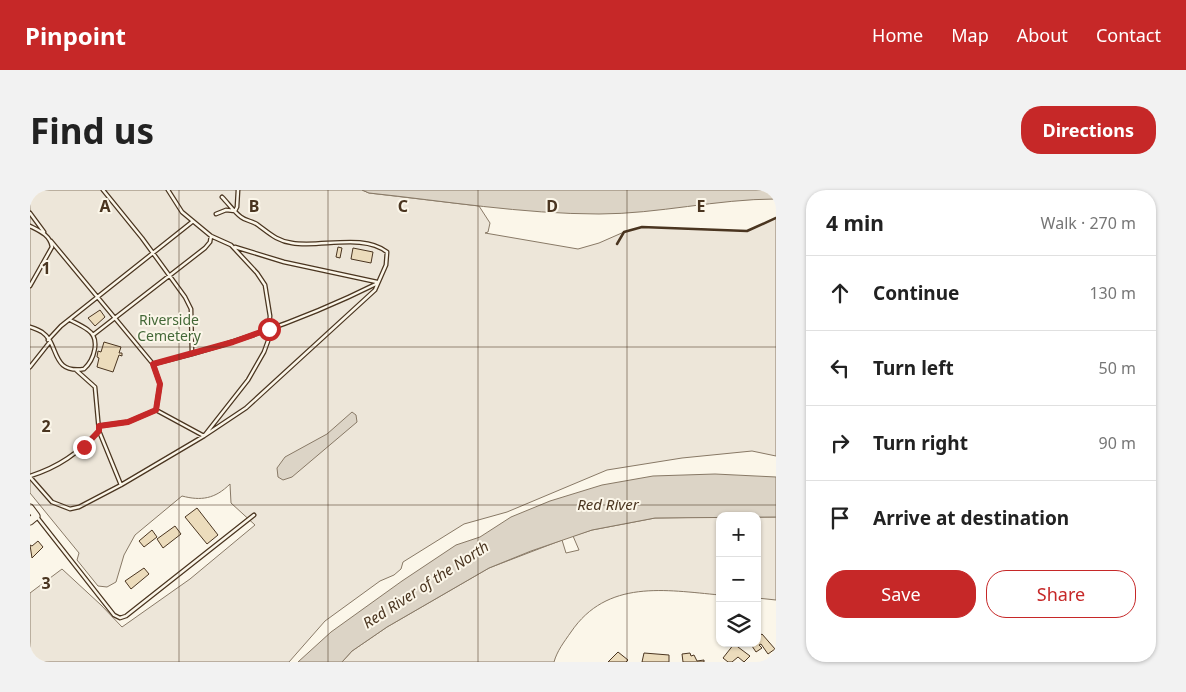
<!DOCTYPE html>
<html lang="en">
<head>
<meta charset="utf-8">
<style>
  :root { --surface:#fff; --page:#f2f2f2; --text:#222; --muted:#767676; --line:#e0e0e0; --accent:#c62828 }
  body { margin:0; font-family:"Noto Sans",sans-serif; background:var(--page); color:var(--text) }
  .controls { position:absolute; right:15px; bottom:15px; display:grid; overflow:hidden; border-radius:10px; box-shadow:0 1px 4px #0004 }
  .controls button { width:45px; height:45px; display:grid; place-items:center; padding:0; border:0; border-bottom:1px solid var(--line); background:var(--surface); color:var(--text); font:25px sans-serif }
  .stop { position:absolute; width:15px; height:15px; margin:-11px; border:4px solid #c62828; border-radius:50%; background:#fff }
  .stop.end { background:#c62828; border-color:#fff; box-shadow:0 1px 5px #0008 }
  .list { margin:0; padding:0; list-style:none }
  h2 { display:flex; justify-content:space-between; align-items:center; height:65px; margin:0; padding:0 20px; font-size:21px }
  h2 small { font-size:16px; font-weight:400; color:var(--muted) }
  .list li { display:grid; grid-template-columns:32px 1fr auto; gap:15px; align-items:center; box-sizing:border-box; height:75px; padding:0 20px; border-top:1px solid var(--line) }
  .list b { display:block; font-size:19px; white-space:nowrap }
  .list em { font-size:16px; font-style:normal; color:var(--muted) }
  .actions { display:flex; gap:10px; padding:15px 20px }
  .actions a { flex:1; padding:11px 0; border:1px solid var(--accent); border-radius:20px; text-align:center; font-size:18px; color:var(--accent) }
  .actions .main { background:var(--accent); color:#fff }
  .icon { flex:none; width:28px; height:28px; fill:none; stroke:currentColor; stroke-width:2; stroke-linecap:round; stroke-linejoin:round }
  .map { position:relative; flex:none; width:746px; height:472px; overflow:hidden; border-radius:20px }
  header { display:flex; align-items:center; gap:30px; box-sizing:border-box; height:70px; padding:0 25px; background:var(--accent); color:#fff }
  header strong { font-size:24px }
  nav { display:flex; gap:28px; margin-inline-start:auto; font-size:18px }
  .intro { display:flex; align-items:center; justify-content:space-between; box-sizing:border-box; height:120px; padding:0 30px }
  h1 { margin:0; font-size:35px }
  .button { padding:12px 22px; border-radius:20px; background:var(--accent); color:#fff; font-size:18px; font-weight:700 }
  main { display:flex; gap:30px; padding:0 30px }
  aside { flex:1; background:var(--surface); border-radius:20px; box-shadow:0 1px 4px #0004 }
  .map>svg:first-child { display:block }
  .green { fill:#ede6d9; stroke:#887966 }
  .water { fill:#dcd4c6; stroke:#887966 }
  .building { fill:#ecdcbc; stroke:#4a3520 }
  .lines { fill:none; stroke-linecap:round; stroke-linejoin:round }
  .service-casing { stroke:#4a3520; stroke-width:5 }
  .tertiary-casing { stroke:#4a3520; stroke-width:9 }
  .service { stroke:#fbf6e9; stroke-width:2.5 }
  .tertiary { stroke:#fbf6e9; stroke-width:7 }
  .wall { stroke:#4a3520; stroke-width:2.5 }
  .route { stroke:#c62828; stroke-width:6 }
  .grid { fill:none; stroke:#4a3520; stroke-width:1; stroke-opacity:0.55 }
  .labels { text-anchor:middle; stroke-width:4; stroke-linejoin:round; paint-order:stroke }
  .park-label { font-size:14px; fill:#436837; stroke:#fbf6e9 }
  .water-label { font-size:15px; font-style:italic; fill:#4a3520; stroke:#fbf6e9 }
  .grid-label { font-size:16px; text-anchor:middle; font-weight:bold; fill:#4a3520; stroke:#fbf6e9; stroke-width:4; stroke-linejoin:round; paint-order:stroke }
</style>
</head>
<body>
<header>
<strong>Pinpoint</strong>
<nav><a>Home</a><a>Map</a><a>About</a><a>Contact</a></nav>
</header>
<div class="intro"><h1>Find us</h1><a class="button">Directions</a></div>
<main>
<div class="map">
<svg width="746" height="472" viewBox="0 0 746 472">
  <rect width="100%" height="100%" fill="#fbf6e9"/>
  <!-- green -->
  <path class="green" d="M 0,0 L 332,0 L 339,3 L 449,16 L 460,33 L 458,42 L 455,43 L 548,59 L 569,53 L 594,42 L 612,37 L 717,41 L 746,28 L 746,266 L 722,261 L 652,268 L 577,280 L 477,322 L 434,334 L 373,372 L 371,379 L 364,385 L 350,391 L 295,431 L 259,472 L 0,472 L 0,403 L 32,379 L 71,415 L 92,437 L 160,389 L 225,335 L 201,313 L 200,294 C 185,309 171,311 152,306 L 105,345 L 94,365 L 86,392 L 77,397 L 68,396 L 47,370 L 49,363 L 0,303 Z
    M 690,327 L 690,405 C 635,400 577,389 541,442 C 534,452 527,461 524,472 L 312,472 L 322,461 L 357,437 L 459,378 L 532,350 L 536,363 L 549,360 L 543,346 L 562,340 L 625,328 Z
    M 727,327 L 746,327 L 746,410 L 727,408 Z"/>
  <!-- water -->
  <path class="water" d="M 332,0 L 746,0 L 746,9 C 687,9 628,24 569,24 C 492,24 415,11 339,3 Z
    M 322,222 L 326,225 L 327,232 L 262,287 L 253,290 L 248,287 L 247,278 L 255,267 L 297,244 Z
    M 685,284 L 746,287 L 746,327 L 625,328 L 562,340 L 501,361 L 459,378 L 357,437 L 322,461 L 312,472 L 268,472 L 301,442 L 372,391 L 426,355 L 450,347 L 481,327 L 520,311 L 572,295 L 623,286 Z"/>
  <!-- building -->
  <path class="building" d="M 308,57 L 312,58 L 310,68 L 306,67 Z
    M 323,58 L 343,62 L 341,73 L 321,69 Z
    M 70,120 L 75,127 L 65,136 L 58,128 Z
    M 74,152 L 91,157 L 89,163 L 92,163 L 92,166 L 89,165 L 83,182 L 67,177 L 69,168 L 67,167 L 68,161 L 71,162 Z
    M 167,318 L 188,345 L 177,354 L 155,327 Z
    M 145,336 L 151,344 L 133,358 L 127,349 Z
    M 122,340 L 127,347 L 114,357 L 109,351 Z
    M 8,351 L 13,357 L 2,368 L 0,355 L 2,356 Z
    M 114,378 L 119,384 L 101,399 L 95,391 Z
    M 727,444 L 729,446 L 732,444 L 745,459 L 738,464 L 731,454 L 729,455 L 732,458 L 726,462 L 720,453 L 727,453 Z
    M 704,454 L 720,466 L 714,472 L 708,467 L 702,472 L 698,472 L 693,468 Z
    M 588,462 L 598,470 L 596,472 L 578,472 Z
    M 614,463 L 639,465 L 639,472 L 612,472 Z
    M 660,463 L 661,466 L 664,465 L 667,471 L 674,470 L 674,472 L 653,472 L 652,464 Z"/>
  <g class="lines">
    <defs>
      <path id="service" d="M 73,0 L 112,48 L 155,107 L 161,119 L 162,164 L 123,174
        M 0,23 L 14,42
        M 186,24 L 196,20 L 205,21 L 207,17 L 208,0
        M 0,36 C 10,41 20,45 22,57 L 0,96
        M 21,51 L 123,174 L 130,194 L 126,220
        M 205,57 L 254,72 L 347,92
        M 0,137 C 4,138 8,140 12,142 C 30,154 20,184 54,179 C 64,170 71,149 58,140 C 53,136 46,133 40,130
        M 63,145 L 175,58 L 180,52 L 181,46
        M 18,150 L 31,136 L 162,32
        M 162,164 C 226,146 288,123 348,93
        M 0,177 L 19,153
        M 69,236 L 98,232 L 126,220 L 174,246 L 216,218 L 345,100 L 356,75 L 357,62 C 333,43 290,58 262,53 C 247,51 239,43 228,35 C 223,31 216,31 211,27 C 204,22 198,13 192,7
        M 69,241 L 91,295
        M 0,286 C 29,277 48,263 69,241 L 65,197 L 46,180
        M 0,287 L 22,312 L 40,319 L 49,317 L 91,295 L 174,246 L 218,190 L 234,162 L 238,151 L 240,126 L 235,95 L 227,83 L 201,55 L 181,46 L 152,22 L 138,0
        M 7,327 L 84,425 L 90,428 L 96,426 L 224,325"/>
      <path id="tertiary" d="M 0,318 L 6,326 L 0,331"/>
    </defs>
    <!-- service casing -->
    <use href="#service" class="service-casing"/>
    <!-- tertiary casing -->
    <use href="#tertiary" class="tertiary-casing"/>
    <!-- service -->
    <use href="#service" class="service"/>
    <!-- tertiary -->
    <use href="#tertiary" class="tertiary"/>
    <!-- wall -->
    <path class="wall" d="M 587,54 L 594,42 L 612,37 L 717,41 L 746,28"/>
  </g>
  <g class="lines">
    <!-- route -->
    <path class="route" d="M 54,257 L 69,241 L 69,236 L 98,232 L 126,220 L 130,194 L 123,174 L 203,152 L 239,139"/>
  </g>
  <!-- grid -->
  <path class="grid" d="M 149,0 L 149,472M 298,0 L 298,472M 448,0 L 448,472M 597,0 L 597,472M 0,157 L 746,157M 0,315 L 746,315"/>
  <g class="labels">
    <!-- park labels -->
    <g class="park-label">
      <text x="139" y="135">Riverside<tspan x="139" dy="16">Cemetery</tspan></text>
    </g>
    <!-- water labels -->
    <g class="water-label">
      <text x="578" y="320">Red River</text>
      <text transform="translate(396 395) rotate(-33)" y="5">Red River of the North</text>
    </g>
  </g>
  <g class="grid-label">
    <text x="75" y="22">A</text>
    <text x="224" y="22">B</text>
    <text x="373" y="22">C</text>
    <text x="522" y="22">D</text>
    <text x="671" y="22">E</text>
    <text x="16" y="84">1</text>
    <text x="16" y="242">2</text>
    <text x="16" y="399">3</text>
  </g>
</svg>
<div class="controls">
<button>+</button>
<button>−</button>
<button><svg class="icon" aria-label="layers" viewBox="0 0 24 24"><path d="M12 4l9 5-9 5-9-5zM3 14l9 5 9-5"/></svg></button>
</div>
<div class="stop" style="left:239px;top:139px"></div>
<div class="stop end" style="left:54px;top:257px"></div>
</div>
<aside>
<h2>4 min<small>Walk · 270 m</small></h2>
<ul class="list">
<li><svg class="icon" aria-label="ahead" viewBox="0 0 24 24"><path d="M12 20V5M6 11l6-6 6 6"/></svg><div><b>Continue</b></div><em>130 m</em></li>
<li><svg class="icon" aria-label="left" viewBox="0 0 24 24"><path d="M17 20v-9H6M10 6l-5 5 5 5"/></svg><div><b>Turn left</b></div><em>50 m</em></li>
<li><svg class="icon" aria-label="right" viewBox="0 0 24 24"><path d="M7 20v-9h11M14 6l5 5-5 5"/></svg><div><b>Turn right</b></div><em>90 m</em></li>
<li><svg class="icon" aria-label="arrive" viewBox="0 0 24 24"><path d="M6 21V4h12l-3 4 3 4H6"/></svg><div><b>Arrive at destination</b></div></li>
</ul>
<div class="actions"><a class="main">Save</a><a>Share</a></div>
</aside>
</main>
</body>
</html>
